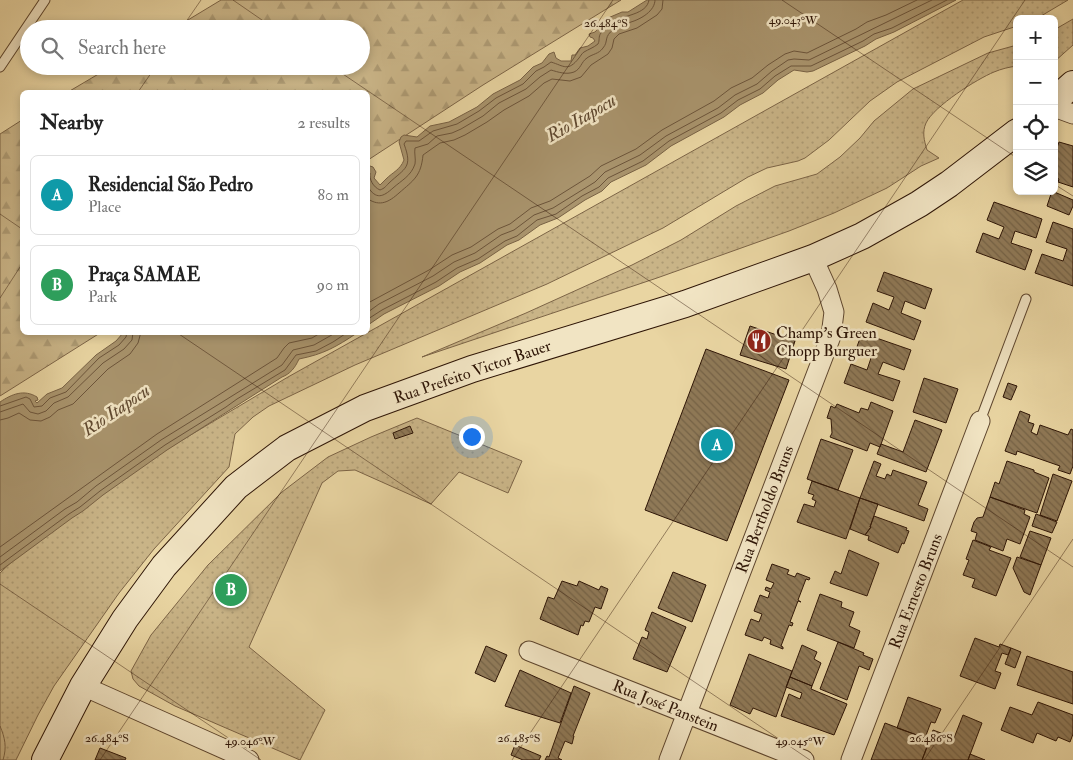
<!DOCTYPE html>
<html lang="en">
<head>
<meta charset="utf-8">
<style>
  :root { --surface:#fff; --page:#f2f2f2; --text:#222; --muted:#767676; --line:#e0e0e0; --accent:#111827 }
  body { margin:0; font-family:"IM FELL Double Pica",serif; background:var(--page); color:var(--text) }
  .controls { position:absolute; right:15px; top:15px; display:grid; overflow:hidden; border-radius:8px; box-shadow:0 2px 8px #0003 }
  .controls button { width:45px; height:45px; display:grid; place-items:center; padding:0; border:0; border-bottom:1px solid var(--line); background:var(--surface); color:var(--text); font:25px sans-serif }
  .you { position:absolute; left:471px; top:436px; width:18px; height:18px; margin:-12px; border:4px solid #fff; border-radius:50%; background:#1a73e8; box-shadow:0 0 0 8px #1a73e833 }
  .badge { display:grid; place-items:center; width:32px; height:32px; border-radius:50%; background:var(--accent); color:#fff; font-size:16px; font-weight:700 }
  .pin { position:absolute; translate:-50% -50%; border:2px solid #fff; box-shadow:0 1px 5px #0006 }
  .list { margin:0; padding:0; list-style:none }
  h2 { display:flex; justify-content:space-between; align-items:center; height:65px; margin:0; padding:0 20px; font-size:21px }
  h2 small { font-size:16px; font-weight:400; color:var(--muted) }
  .list li { display:grid; grid-template-columns:32px 1fr auto; gap:15px; align-items:center; box-sizing:border-box; height:80px; margin:0 10px 10px; padding:0 10px; border:1px solid var(--line); border-radius:8px }
  .list b { display:block; font-size:19px; white-space:nowrap }
  .list p { margin:0; font-size:16px; white-space:nowrap; color:var(--muted) }
  .list em { font-size:16px; font-style:normal; color:var(--muted) }
  .icon { flex:none; width:28px; height:28px; fill:none; stroke:currentColor; stroke-width:2; stroke-linecap:round; stroke-linejoin:round }
  .map { position:relative; flex:none; width:1073px; height:760px; overflow:hidden }
  .search { position:absolute; background:var(--surface); box-shadow:0 2px 8px #0003; left:20px; top:20px; width:350px; height:55px; display:flex; align-items:center; gap:12px; box-sizing:border-box; padding:0 18px; border-radius:28px; color:var(--muted); font-size:19px }
  .panel { position:absolute; background:var(--surface); box-shadow:0 2px 8px #0003; left:20px; top:90px; width:350px; height:245px; border-radius:8px }
  .map>svg:first-child { display:block }
  .green { fill:url(#green-dots); stroke:#7c6446 }
  .forest { fill:url(#forest-firs); stroke:#7c6446 }
  .pitch { fill:#c9b487; stroke:#7c6446 }
  .water { fill:#a9946d; stroke:#786144 }
  .lines { fill:none; stroke-linecap:round; stroke-linejoin:round }
  .shore { stroke:#6c543a; stroke-width:1 }
  .building { fill:url(#building-back-hatch); stroke:#2e1506 }
  .lane-casing { stroke:#5d452d; stroke-width:11 }
  .street-casing { stroke:#5d452d; stroke-width:21 }
  .secondary-casing { stroke:#2e1506; stroke-width:28 }
  .lane { stroke:#f1e4c3; stroke-width:9 }
  .street { stroke:#f1e4c3; stroke-width:19 }
  .secondary { stroke:#f1e4c3; stroke-width:26 }
  .ticks { fill:none; stroke:#2e1506; stroke-width:1; stroke-opacity:0.45 }
  .labels { text-anchor:middle; stroke-width:5; stroke-linejoin:round; paint-order:stroke }
  .poi-label { font-size:16px; fill:#2e1506; stroke:#f1e4c3; text-anchor:start }
  .street-label { font-size:16px; fill:#2e1506; stroke:#f1e4c3 }
  .water-label { font-size:18px; font-style:italic; fill:#5f482f; stroke:#f1e4c3 }
  .ticks-label { font-size:12px; text-anchor:middle; fill:#2e1506; stroke:#f1e4c3; stroke-width:5; stroke-linejoin:round; paint-order:stroke }
</style>
</head>
<body>
<div class="map">
<svg width="1073" height="760" viewBox="0 0 1073 760">
  <defs>
    <pattern id="green-dots" width="8" height="8" patternUnits="userSpaceOnUse" patternTransform="scale(1.25)"><rect width="8" height="8" fill="#c9b487"/><path d="M2 2h.1M6 6h.1" fill="none" stroke="#ad9a73" stroke-width="1.8" stroke-linecap="round"/></pattern>
    <pattern id="forest-firs" width="22" height="20" patternUnits="userSpaceOnUse" patternTransform="scale(1.25)"><rect width="22" height="20" fill="#c9b487"/><path d="M5 1l3.5 6h-7zM16 11l3.5 6h-7z" fill="#ad9a73"/></pattern>
    <pattern id="building-back-hatch" width="6" height="6" patternUnits="userSpaceOnUse" patternTransform="scale(1.25)"><rect width="6" height="6" fill="#8f7957"/><path d="M-1 5l2 2M0 0l6 6M5-1l2 2" fill="none" stroke="#756246"/></pattern>
  </defs>
  <rect width="100%" height="100%" fill="#e9d5a2"/>
  <filter id="stains"><feTurbulence type="fractalNoise" baseFrequency=".004" numOctaves="4"/><feColorMatrix values="0 0 0 0 .2 0 0 0 0 .09 0 0 0 0 .02 0 0 0 .5 -.17"/></filter>
  <radialGradient id="worn" r=".72"><stop offset=".6" stop-color="#630" stop-opacity="0"/><stop offset="1" stop-color="#630" stop-opacity=".3"/></radialGradient>
  <!-- green -->
  <path class="green" d="M 963,0 L 1068,0 L 1036,19 L 1017,19 L 1017,26 L 984,37 L 897,82 L 870,101 L 829,140 L 805,158 L 798,161 L 767,168 L 748,177 L 663,228 L 547,284 L 355,365 L 269,406 L 253,417 L 235,434 L 229,467 L 154,549 L 119,593 L 54,686 L 38,715 L 16,760 L 0,760 L 0,573 L 30,544 L 157,455 L 288,377 Z
    M 1073,19 L 1073,45 L 1054,62 L 1054,30 Z
    M 1017,45 L 1017,66 C 1009,67 1001,69 994,72 C 977,79 934,106 926,123 C 922,132 924,140 927,150 L 939,158 L 921,166 L 887,188 L 834,213 L 789,231 L 657,278 L 422,357 L 526,313 L 632,265 L 681,240 L 736,206 L 775,186 L 817,174 L 840,157 L 860,138 L 874,121 L 913,89 L 988,53 Z
    M 417,418 L 522,461 L 508,493 L 459,472 L 431,504 L 355,470 L 338,471 L 322,483 L 249,647 L 325,710 L 300,760 L 175,706 L 139,686 L 133,679 L 131,671 L 151,635 L 208,565 L 282,492 L 328,457 L 371,437 Z"/>
  <!-- forest -->
  <path class="forest" d="M 221,0 L 621,0 L 483,85 L 368,160 L 368,92 L 68,92 L 112,66 L 361,66 L 361,29 L 173,29 Z
    M 22,120 L 22,332 L 100,333 L 0,396 L 0,134 Z"/>
  <!-- pitch -->
  <path class="pitch" d="M 0,726 C 5,738 7,747 3,760 L 0,760 Z"/>
  <!-- water -->
  <path class="water" d="M 647,0 L 956,0 L 894,32 L 876,39 L 865,46 L 813,71 L 807,72 L 794,70 L 778,80 L 763,93 L 740,105 L 724,117 L 671,146 L 646,165 L 611,182 L 602,191 L 585,200 L 558,218 L 540,225 L 519,240 L 507,245 L 480,263 L 460,272 L 439,286 L 384,314 L 368,325 L 368,167 L 370,166 L 373,167 L 376,172 L 374,178 L 380,185 C 382,183 384,181 386,179 C 393,172 400,170 404,160 L 399,142 L 401,137 L 404,135 L 417,137 L 430,126 L 449,122 L 477,107 L 493,94 L 520,80 L 533,67 L 542,63 L 549,54 L 554,52 L 556,58 L 561,61 L 571,61 L 572,55 L 575,55 L 580,48 L 588,46 L 595,41 L 593,38 L 590,37 L 589,34 L 595,32 L 608,18 L 622,12 L 628,12 Z
    M 123,333 L 357,333 C 336,347 324,354 299,359 C 295,368 290,374 282,377 L 167,450 L 103,495 L 83,511 L 72,518 L 0,571 L 0,402 C 12,394 24,389 37,397 L 38,400 L 35,401 L 37,403 L 47,394 L 62,388 L 96,355 L 116,341 Z"/>
  <g class="lines">
    <!-- shore -->
    <path class="shore" d="M 368,171 L 370,173 C 369,179 373,187 380,190 C 385,188 385,187 389,183 C 405,168 413,168 404,144 L 406,141 L 419,141 L 433,131 L 457,124 L 479,111 L 496,98 L 523,84 L 536,71 L 544,67 L 551,62 C 564,66 568,72 579,58 C 580,57 582,53 584,52 C 589,49 593,48 598,44 C 600,40 598,37 601,33 C 604,29 608,24 612,22 C 623,15 647,15 649,0
      M 368,187 C 376,200 383,197 393,188 C 402,180 411,176 415,164 C 416,159 414,153 415,148 L 428,144 L 437,136 L 452,133 L 461,129 L 483,116 L 499,103 L 526,89 L 540,77 L 551,70 C 558,72 566,75 574,72 C 581,69 581,62 587,58 C 592,54 599,54 603,48 C 609,41 603,37 614,29 C 619,24 625,25 631,22 C 641,19 655,11 655,0
      M 368,199 C 380,207 389,202 399,193 C 414,180 421,176 423,155 L 440,143 L 454,140 L 465,135 L 487,122 L 504,110 L 529,96 L 544,83 L 552,79 L 570,81 L 581,77 L 591,65 L 608,54 L 612,48 L 614,39 L 619,34 L 637,28 L 657,15 L 662,9 L 663,0
      M 368,303 L 429,270 L 452,255 L 471,247 L 498,229 L 510,224 L 531,208 L 550,201 L 590,176 L 601,166 L 636,149 L 662,130 L 714,101 L 731,88 L 752,78 L 768,65 L 785,54 L 794,51 L 807,53 L 856,29 L 867,22 L 886,15 L 917,0
      M 368,312 L 379,304 L 433,276 L 454,262 L 475,253 L 501,235 L 514,230 L 534,215 L 553,208 L 595,182 L 605,172 L 640,155 L 666,136 L 718,108 L 735,95 L 757,84 L 772,71 L 788,60 L 794,59 L 809,60 L 932,0
      M 368,319 L 382,310 L 436,282 L 457,268 L 478,259 L 505,241 L 517,236 L 537,220 L 556,214 L 582,196 L 599,187 L 608,178 L 643,161 L 669,141 L 721,113 L 738,100 L 760,89 L 775,76 L 791,66 L 811,66 L 863,41 L 874,34 L 892,28 L 947,0
      M 0,406 L 26,397 L 30,399 L 34,407 L 42,406 L 50,398 L 66,392 L 99,358 L 119,345 L 126,337 L 127,332
      M 0,412 L 23,404 L 30,412 L 38,414 L 46,411 L 54,403 L 68,397 L 103,363 L 124,349 L 132,340 L 133,332
      M 0,420 L 8,418 L 19,413 L 30,420 L 41,421 L 50,417 L 58,410 L 73,404 L 108,369 L 130,354 L 138,343 L 141,332
      M 0,547 L 157,434 L 277,358 L 284,348 L 289,343 L 312,338 L 322,332
      M 0,557 L 65,509 L 77,502 L 96,486 L 161,440 L 282,365 L 293,350 L 314,345 L 337,332
      M 0,565 L 69,514 L 80,507 L 100,491 L 165,445 L 226,407 L 237,399 L 285,370 L 296,355 L 316,351 L 333,342 L 348,332"/>
  </g>
  <!-- building -->
  <path class="building" d="M 1059,142 L 1073,146 L 1073,187 L 1058,182 L 1059,179 L 1054,177 L 1054,156 Z
    M 1052,191 L 1073,200 L 1073,206 L 1069,215 L 1047,206 Z
    M 994,202 L 1042,219 L 1036,238 L 1015,231 L 1011,243 L 1032,250 L 1025,270 L 976,252 L 983,233 L 999,239 L 1004,227 L 987,220 Z
    M 1053,222 L 1073,229 L 1073,286 L 1035,273 L 1042,254 L 1063,261 L 1067,249 L 1046,242 Z
    M 884,272 L 932,289 L 925,309 L 905,301 L 901,313 L 921,321 L 914,340 L 866,322 L 873,303 L 889,310 L 894,297 L 877,291 Z
    M 750,326 L 795,341 L 786,369 L 740,355 Z
    M 862,333 L 911,350 L 904,370 L 883,362 L 878,374 L 900,381 L 893,401 L 844,383 L 851,364 L 867,370 L 871,358 L 855,352 Z
    M 706,349 L 789,380 L 727,541 L 645,510 Z
    M 924,378 L 958,389 L 946,423 L 913,412 Z
    M 1008,383 L 1017,386 L 1011,400 L 1003,397 Z
    M 871,402 L 893,411 L 880,447 L 870,443 L 867,451 L 830,437 L 832,433 L 831,419 L 827,418 L 831,406 L 835,408 L 837,404 L 859,413 L 861,408 L 868,410 Z
    M 1020,411 L 1030,415 L 1028,422 L 1034,424 L 1031,432 L 1037,435 L 1040,425 L 1068,435 L 1071,429 L 1073,430 L 1073,466 L 1070,474 L 1058,470 L 1060,466 L 1017,451 L 1016,455 L 1005,451 Z
    M 915,420 L 942,430 L 926,472 L 877,454 L 881,444 L 903,452 Z
    M 410,426 L 413,433 L 395,439 L 393,433 Z
    M 821,439 L 853,450 L 838,490 L 807,479 Z
    M 874,461 L 881,464 L 876,476 L 885,479 L 887,474 L 891,476 L 893,470 L 927,482 L 918,505 L 928,509 L 924,521 L 860,498 Z
    M 1007,461 L 1034,470 L 1034,472 L 1049,478 L 1037,513 L 990,497 L 995,482 L 999,484 Z
    M 1053,474 L 1072,481 L 1057,521 L 1040,515 Z
    M 812,481 L 860,498 L 846,539 L 797,522 L 804,504 L 814,507 L 816,501 L 812,499 L 814,495 L 808,493 Z
    M 990,497 L 1025,510 L 1024,514 L 1030,517 L 1020,544 L 1007,539 L 1003,551 L 975,540 L 977,533 L 971,531 L 974,522 L 977,518 L 983,517 Z
    M 860,498 L 878,504 L 870,527 L 871,527 L 865,535 L 850,529 Z
    M 1036,514 L 1057,522 L 1052,533 L 1032,526 Z
    M 874,516 L 907,528 L 906,530 L 909,531 L 904,544 L 902,543 L 898,553 L 868,540 L 869,536 L 865,535 L 871,527 L 870,527 Z
    M 1030,531 L 1051,538 L 1041,565 L 1020,557 Z
    M 973,540 L 991,547 L 989,550 L 1011,558 L 996,596 L 972,587 L 975,579 L 963,575 L 969,560 L 966,559 Z
    M 849,550 L 879,563 L 867,596 L 830,583 L 835,571 L 841,574 Z
    M 1017,557 L 1041,565 L 1030,595 L 1024,592 L 1013,568 Z
    M 772,564 L 789,570 L 787,574 L 795,577 L 797,573 L 810,578 L 809,580 L 806,579 L 798,600 L 801,602 L 798,601 L 790,622 L 793,623 L 792,626 L 789,625 L 781,646 L 783,647 L 783,649 L 770,644 L 771,640 L 764,637 L 762,641 L 745,635 L 751,619 L 759,622 L 762,614 L 754,611 L 760,595 L 768,598 L 770,592 L 765,590 L 766,587 L 771,589 L 774,583 L 766,580 Z
    M 673,572 L 706,585 L 692,622 L 658,608 Z
    M 562,581 L 577,586 L 579,581 L 599,590 L 601,586 L 608,589 L 601,609 L 595,607 L 589,622 L 585,621 L 583,626 L 581,625 L 578,635 L 540,619 L 548,597 L 554,599 Z
    M 820,594 L 842,602 L 841,607 L 854,612 L 849,626 L 860,631 L 854,648 L 807,630 Z
    M 652,612 L 686,627 L 667,672 L 633,659 L 642,637 L 647,639 L 649,632 L 645,630 Z
    M 975,638 L 999,647 L 1000,644 L 1011,648 L 1008,655 L 1002,653 L 995,671 L 1001,673 L 995,689 L 960,676 Z
    M 838,642 L 864,653 L 863,655 L 873,659 L 869,670 L 859,666 L 847,700 L 820,689 Z
    M 802,645 L 817,652 L 814,659 L 821,663 L 812,686 L 790,677 Z
    M 486,646 L 507,655 L 495,682 L 475,673 Z
    M 1011,648 L 1021,652 L 1015,668 L 1005,664 Z
    M 749,654 L 792,671 L 776,717 L 753,708 L 750,714 L 730,705 Z
    M 1027,656 L 1073,672 L 1073,704 L 1017,685 Z
    M 520,670 L 571,693 L 560,723 L 505,706 Z
    M 790,677 L 812,686 L 811,689 L 847,704 L 834,735 L 781,716 L 789,694 L 800,699 L 802,693 L 786,687 Z
    M 574,686 L 590,693 L 573,736 L 574,736 L 572,744 L 565,741 L 558,758 L 562,760 L 545,760 L 547,756 L 549,757 Z
    M 908,697 L 941,709 L 935,723 L 931,722 L 925,738 L 897,728 Z
    M 1038,702 L 1073,715 L 1073,734 L 1070,742 L 1058,737 L 1056,741 L 1037,733 L 1033,743 L 1001,730 L 1010,707 L 1032,715 Z
    M 963,715 L 982,723 L 968,760 L 922,760 L 933,730 L 954,738 Z
    M 885,723 L 930,740 L 922,760 L 871,760 Z
    M 515,745 L 541,756 L 539,760 L 523,760 L 511,755 Z
    M 100,748 L 126,758 L 125,760 L 95,760 Z
    M 970,754 L 985,760 L 968,760 Z"/>
  <g class="lines">
    <defs>
      <path id="lane" d="M 0,67 L 45,0
        M 980,421 L 1026,299"/>
      <path id="street" d="M 1054,107 L 1073,114
        M 529,651 L 804,760
        M 83,686 L 249,760
        M 669,760 L 831,336 L 834,312 L 827,289 L 813,258
        M 851,760 L 980,421"/>
      <path id="secondary" d="M 1054,101 L 1073,84
        M 45,760 L 83,686 L 125,619 L 164,566 L 236,487 L 287,448 L 365,408 L 472,369 L 685,304 L 813,258 L 862,236 L 919,204 L 949,184 L 1017,132"/>
    </defs>
    <!-- lane casing -->
    <use href="#lane" class="lane-casing"/>
    <!-- street casing -->
    <use href="#street" class="street-casing"/>
    <!-- secondary casing -->
    <use href="#secondary" class="secondary-casing"/>
    <!-- lane -->
    <use href="#lane" class="lane"/>
    <!-- street -->
    <use href="#street" class="street"/>
    <!-- secondary -->
    <use href="#secondary" class="secondary"/>
  </g>
  <!-- ticks -->
  <path class="ticks" d="M 233,0 L 275,29M 782,0 L 1017,158M 181,29 L 201,0M 331,66 L 1073,567M 138,92 L 156,66M 1054,184 L 1073,196M 0,214 L 22,229M 0,298 L 22,264M 176,332 L 810,760M 0,584 L 261,760M 100,760 L 613,0M 512,760 L 1025,0M 924,760 L 1073,539"/>
  <!-- icons -->
  <defs>
    <symbol id="restaurant-disc" viewBox="-11 -11 22 22"><circle r="9.5" fill="#8f2418" stroke="#f1e4c3"/><path d="M-5-6h1v4h1v-4h1v4h1v-4h1v5L-1.5 .5V6h-2V.5L-5-1ZM5-6V6H3V1.5H1.5Q1.5-4 5-6Z" fill="#fff"/></symbol>
  </defs>
  <g fill-rule="evenodd">
    <use href="#restaurant-disc" x="745" y="327" width="28" height="28"/>
  </g>
  <g class="labels">
    <!-- poi labels -->
    <g class="poi-label">
      <text x="776" y="338">Champ's Green<tspan x="776" dy="18">Chopp Burguer</tspan></text>
    </g>
    <!-- street labels -->
    <g class="street-label">
      <text transform="translate(472 371) rotate(-19)" y="6">Rua Prefeito Victor Bauer</text>
      <text transform="translate(764 509) rotate(-69)" y="6">Rua Bertholdo Bruns</text>
      <text transform="translate(915 591) rotate(-69)" y="6">Rua Ernesto Bruns</text>
      <text transform="translate(666 705) rotate(22)" y="6">Rua José Panstein</text>
    </g>
    <!-- water labels -->
    <g class="water-label">
      <text transform="translate(581 118) rotate(-30)" y="6">Rio Itapocu</text>
      <text transform="translate(116 410) rotate(-34)" y="6">Rio Itapocu</text>
    </g>
  </g>
  <g class="ticks-label">
    <text x="793" y="24">49.043°W</text>
    <text x="606" y="27">26.484°S</text>
    <text x="107" y="742">26.484°S</text>
    <text x="519" y="742">26.485°S</text>
    <text x="931" y="742">26.486°S</text>
    <text x="250" y="745">49.046°W</text>
    <text x="800" y="745">49.045°W</text>
  </g>
  <rect width="100%" height="100%" filter="url(#stains)"/>
  <rect width="100%" height="100%" fill="url(#worn)"/>
</svg>
<div class="controls">
<button>+</button>
<button>−</button>
<button><svg class="icon" aria-label="locate" viewBox="0 0 24 24"><circle cx="12" cy="12" r="6"/><path d="M12 2v4M12 18v4M2 12h4M18 12h4"/></svg></button>
<button><svg class="icon" aria-label="layers" viewBox="0 0 24 24"><path d="M12 4l9 5-9 5-9-5zM3 14l9 5 9-5"/></svg></button>
</div>
<div class="you"></div>
<div class="pin badge" style="left:717px;top:445px;background:#0f9aa8">A</div>
<div class="pin badge" style="left:231px;top:590px;background:#2e9e5b">B</div>
<div class="search"><svg class="icon" aria-label="search" viewBox="0 0 24 24"><circle cx="10" cy="10" r="6"/><path d="M15 15l6 6"/></svg>Search here</div>
<section class="panel">
<h2>Nearby<small>2 results</small></h2>
<ul class="list">
<li><span class="badge" style="background:#0f9aa8">A</span><div><b>Residencial São Pedro</b><p>Place</p></div><em>80 m</em></li>
<li><span class="badge" style="background:#2e9e5b">B</span><div><b>Praça SAMAE</b><p>Park</p></div><em>90 m</em></li>
</ul>
</section>
</div>
</body>
</html>
